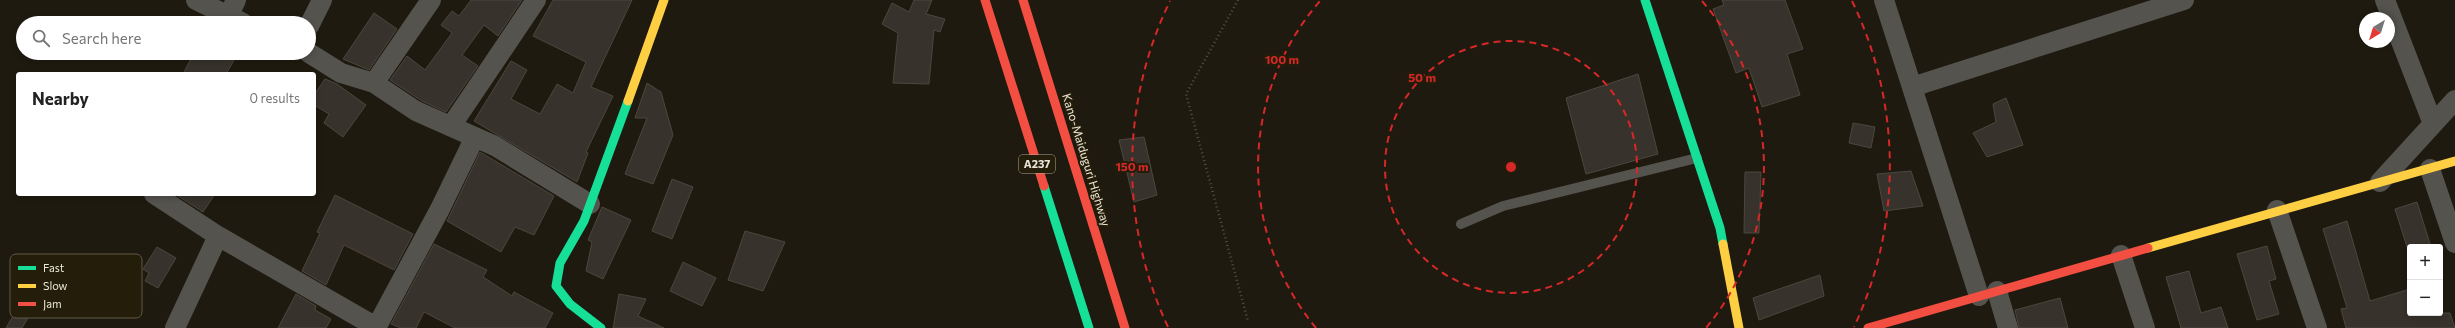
<!DOCTYPE html>
<html lang="en">
<head>
<meta charset="utf-8">
<style>
  :root { --surface:#fff; --page:#f6f6f6; --text:#222; --muted:#767676; --line:#e0e0e0 }
  body { margin:0; font-family:Commissioner,sans-serif; background:var(--page); color:var(--text) }
  .controls { position:absolute; right:12px; bottom:12px; display:grid; overflow:hidden; border-radius:4px; box-shadow:0 2px 6px #0003 }
  .controls button { width:36px; height:36px; display:grid; place-items:center; padding:0; border:0; border-bottom:1px solid var(--line); background:var(--surface); color:var(--text); font:20px sans-serif }
  .compass { position:absolute; left:2359px; top:12px; width:36px; height:36px; border-radius:50%; background:var(--surface); box-shadow:0 2px 6px #0003; rotate:218deg }
  .list { margin:0; padding:0; list-style:none }
  h2 { display:flex; justify-content:space-between; align-items:center; height:52px; margin:0; padding:0 16px; font-size:17px }
  h2 small { font-size:13px; font-weight:400; color:var(--muted) }
  .icon { flex:none; width:22px; height:22px; fill:none; stroke:currentColor; stroke-width:2; stroke-linecap:round; stroke-linejoin:round }
  .map { position:relative; flex:none; width:2455px; height:328px; overflow:hidden }
  .search { position:absolute; background:var(--surface); box-shadow:0 2px 6px #0003; left:16px; top:16px; width:300px; height:44px; display:flex; align-items:center; gap:10px; box-sizing:border-box; padding:0 14px; border-radius:22px; color:var(--muted); font-size:15px }
  .panel { position:absolute; background:var(--surface); box-shadow:0 2px 6px #0003; left:16px; top:72px; width:300px; height:124px; border-radius:4px }
  .map>svg:first-child { display:block }
  .building { fill:#37322b; stroke:#4c473e }
  .lines { fill:none; stroke-linecap:round; stroke-linejoin:round }
  .path { stroke:#51514a; stroke-width:2.5; stroke-dasharray:1 3; stroke-linecap:butt }
  .lane { stroke:#54534e; stroke-width:10 }
  .street { stroke:#54534e; stroke-width:20 }
  .fast { stroke:#16e098; stroke-width:9 }
  .slow { stroke:#ffcf43; stroke-width:9 }
  .jam { stroke:#f24e42; stroke-width:9 }
  .ring { fill:none; stroke:#d62828; stroke-width:2; stroke-dasharray:7 5 }
  .labels { text-anchor:middle; stroke-width:4; stroke-linejoin:round; paint-order:stroke }
  .shield { fill:#241d09; stroke:#afaa9b; stroke-width:1 }
  .shield-label { font-size:11px; font-weight:bold; fill:#eae6d9 }
  .street-label { font-size:12px; fill:#eae6d9; stroke:#241d09 }
  .key { fill:#241d09; stroke:#5f5947; stroke-width:1 }
  .key-label { font-size:11px; fill:#eae6d9 }
  .centre { fill:#d62828; stroke:#241d09; stroke-width:2 }
  .ring-label { font-size:12px; text-anchor:middle; font-weight:bold; fill:#d62828; stroke:#241d09; stroke-width:4; stroke-linejoin:round; paint-order:stroke }
</style>
</head>
<body>
<div class="map">
<svg width="2455" height="328" viewBox="0 0 2455 328">
  <rect width="100%" height="100%" fill="#1e1a0f"/>
  <!-- building -->
  <path class="building" d="M 471,0 L 522,0 L 498,36 L 484,25 L 462,55 L 478,66 L 446,112 L 422,101 L 390,80 L 407,56 L 425,70 L 452,33 L 441,25 L 452,11 L 459,16 Z
    M 553,0 L 632,0 L 591,87 L 613,96 L 586,152 L 588,153 L 577,182 L 474,121 L 511,61 L 527,70 L 511,99 L 540,114 L 557,84 L 573,93 L 586,62 L 533,36 Z
    M 914,0 L 932,0 L 926,14 L 945,19 L 940,32 L 934,30 L 929,84 L 893,83 L 898,33 L 882,24 L 892,3 L 909,12 Z
    M 1722,0 L 1785,0 L 1803,49 L 1787,54 L 1800,95 L 1762,107 L 1749,68 L 1736,73 L 1713,9 L 1724,5 Z
    M 374,13 L 397,29 L 369,70 L 343,59 Z
    M 194,53 L 238,53 L 226,74 L 183,74 Z
    M 1638,74 L 1658,154 L 1586,174 L 1566,98 Z
    M 325,79 L 337,84 L 366,105 L 343,137 L 324,123 L 329,114 L 314,105 L 314,95 Z
    M 647,83 L 661,92 L 673,135 L 653,184 L 625,174 L 647,118 L 635,118 Z
    M 2006,98 L 2023,145 L 1987,157 L 1973,133 L 1996,122 L 1993,104 Z
    M 1853,123 L 1875,127 L 1871,148 L 1849,143 Z
    M 1144,137 L 1157,195 L 1134,202 L 1119,140 Z
    M 480,152 L 554,196 L 534,235 L 515,227 L 501,252 L 447,221 Z
    M 1911,171 L 1923,206 L 1884,211 L 1877,174 Z
    M 1745,172 L 1761,172 L 1759,233 L 1744,233 Z
    M 672,179 L 693,187 L 672,239 L 652,231 Z
    M 175,194 L 215,194 L 203,212 Z
    M 335,195 L 413,234 L 394,270 L 344,245 L 326,285 L 302,271 L 320,233 L 317,232 Z
    M 2417,202 L 2431,247 L 2407,247 L 2395,209 Z
    M 602,207 L 631,220 L 603,279 L 586,271 L 592,242 L 588,240 Z
    M 2347,221 L 2370,301 L 2410,289 L 2410,313 L 2450,313 L 2455,328 L 2346,328 L 2341,309 L 2347,308 L 2323,229 Z
    M 745,231 L 785,242 L 763,291 L 728,280 Z
    M 434,244 L 487,270 L 483,277 L 512,296 L 514,292 L 553,313 L 545,328 L 455,328 L 424,312 L 416,328 L 401,328 L 391,324 Z
    M 2267,246 L 2276,279 L 2269,281 L 2279,314 L 2257,320 L 2237,254 Z
    M 157,247 L 176,258 L 158,288 L 145,281 L 149,273 L 143,269 Z
    M 683,262 L 716,278 L 702,306 L 670,291 Z
    M 2189,271 L 2201,313 L 2221,307 L 2228,328 L 2181,328 L 2166,277 Z
    M 1820,275 L 1824,296 L 1759,320 L 1753,298 Z
    M 296,294 L 316,306 L 315,310 L 331,319 L 326,328 L 278,328 Z
    M 619,294 L 646,299 L 638,316 L 664,328 L 613,328 Z
    M 2060,298 L 2068,328 L 2019,328 L 2015,310 Z
    M 23,299 L 35,306 L 22,328 L 6,328 Z"/>
  <g class="lines">
    <!-- path -->
    <path class="path" d="M 1238,0 L 1186,94 L 1248,321"/>
    <!-- lane -->
    <path class="lane" d="M 1461,224 L 1503,206 L 1697,158"/>
    <!-- street -->
    <path class="street" d="M 196,0 L 243,23
      M 1884,0 L 1979,296
      M 2385,0 L 2433,124
      M 228,17 L 236,0
      M 309,26 L 322,0
      M 309,53 L 341,73 L 374,83 L 416,111 L 495,146 L 590,204
      M 374,83 L 431,0
      M 1912,87 L 2184,0
      M 451,126 L 536,0
      M 2430,169 L 2455,243
      M 2380,182 L 2455,100
      M 154,194 L 218,236 L 376,327
      M 2277,210 L 2317,328
      M 2121,255 L 2145,328
      M 1997,291 L 2008,328
      M 175,328 L 218,236
      M 376,328 L 440,209 L 475,137"/>
    <!-- fast -->
    <path class="fast" d="M 1645,0 L 1720,228 L 1723,244
      M 1044,186 L 1089,328
      M 601,328 L 570,304 L 556,286 L 560,263 L 584,221 L 628,101"/>
    <!-- slow -->
    <path class="slow" d="M 628,101 L 664,0
      M 1723,244 L 1739,328
      M 2148,248 L 2455,161"/>
    <!-- jam -->
    <path class="jam" d="M 985,0 L 1044,186
      M 1023,0 L 1125,328
      M 1868,328 L 2148,248"/>
  </g>
  <!-- distance rings -->
  <g class="ring">
    <circle cx="1511" cy="167" r="126"/>
    <path d="M1316 328A253 253 0 0 1 1320 1M1702 1A253 253 0 0 1 1706 328"/>
    <path d="M1168 327A379 379 0 0 1 1170 1M1852 1A379 379 0 0 1 1854 327"/>
  </g>
  <g class="labels">
    <!-- shield labels -->
    <rect class="shield" x="1019" y="155" width="36" height="18" rx="3"/>
    <g class="shield-label">
      <text x="1037" y="168">A237</text>
    </g>
    <!-- street labels -->
    <g class="street-label">
      <text transform="translate(1086 160) rotate(73)" y="4">Kano-Maiduguri Highway</text>
    </g>
  </g>
  <!-- legend -->
  <rect x="10" y="254" width="132" height="64" rx="6" class="key"/>
  <rect x="18" y="266" width="18" height="4" fill="#16e098"/>
  <rect x="18" y="284" width="18" height="4" fill="#ffcf43"/>
  <rect x="18" y="302" width="18" height="4" fill="#f24e42"/>
  <g class="key-label">
    <text x="43" y="272">Fast</text>
    <text x="43" y="290">Slow</text>
    <text x="43" y="308">Jam</text>
  </g>
  <circle cx="1511" cy="167" r="6" class="centre"/>
  <g class="ring-label">
    <text x="1282" y="64">100 m</text>
    <text x="1422" y="82">50 m</text>
    <text x="1132" y="171">150 m</text>
  </g>
</svg>
<div class="controls">
<button>+</button>
<button>−</button>
</div>
<svg class="compass" viewBox="-18 -18 36 36"><path d="M0-13l5 13h-10z" fill="#e53935"/><path d="M0 13l5-13h-10z" fill="#767676"/></svg>
<div class="search"><svg class="icon" aria-label="search" viewBox="0 0 24 24"><circle cx="10" cy="10" r="6"/><path d="M15 15l6 6"/></svg>Search here</div>
<section class="panel">
<h2>Nearby<small>0 results</small></h2>
<ul class="list">
</ul>
</section>
</div>
</body>
</html>
